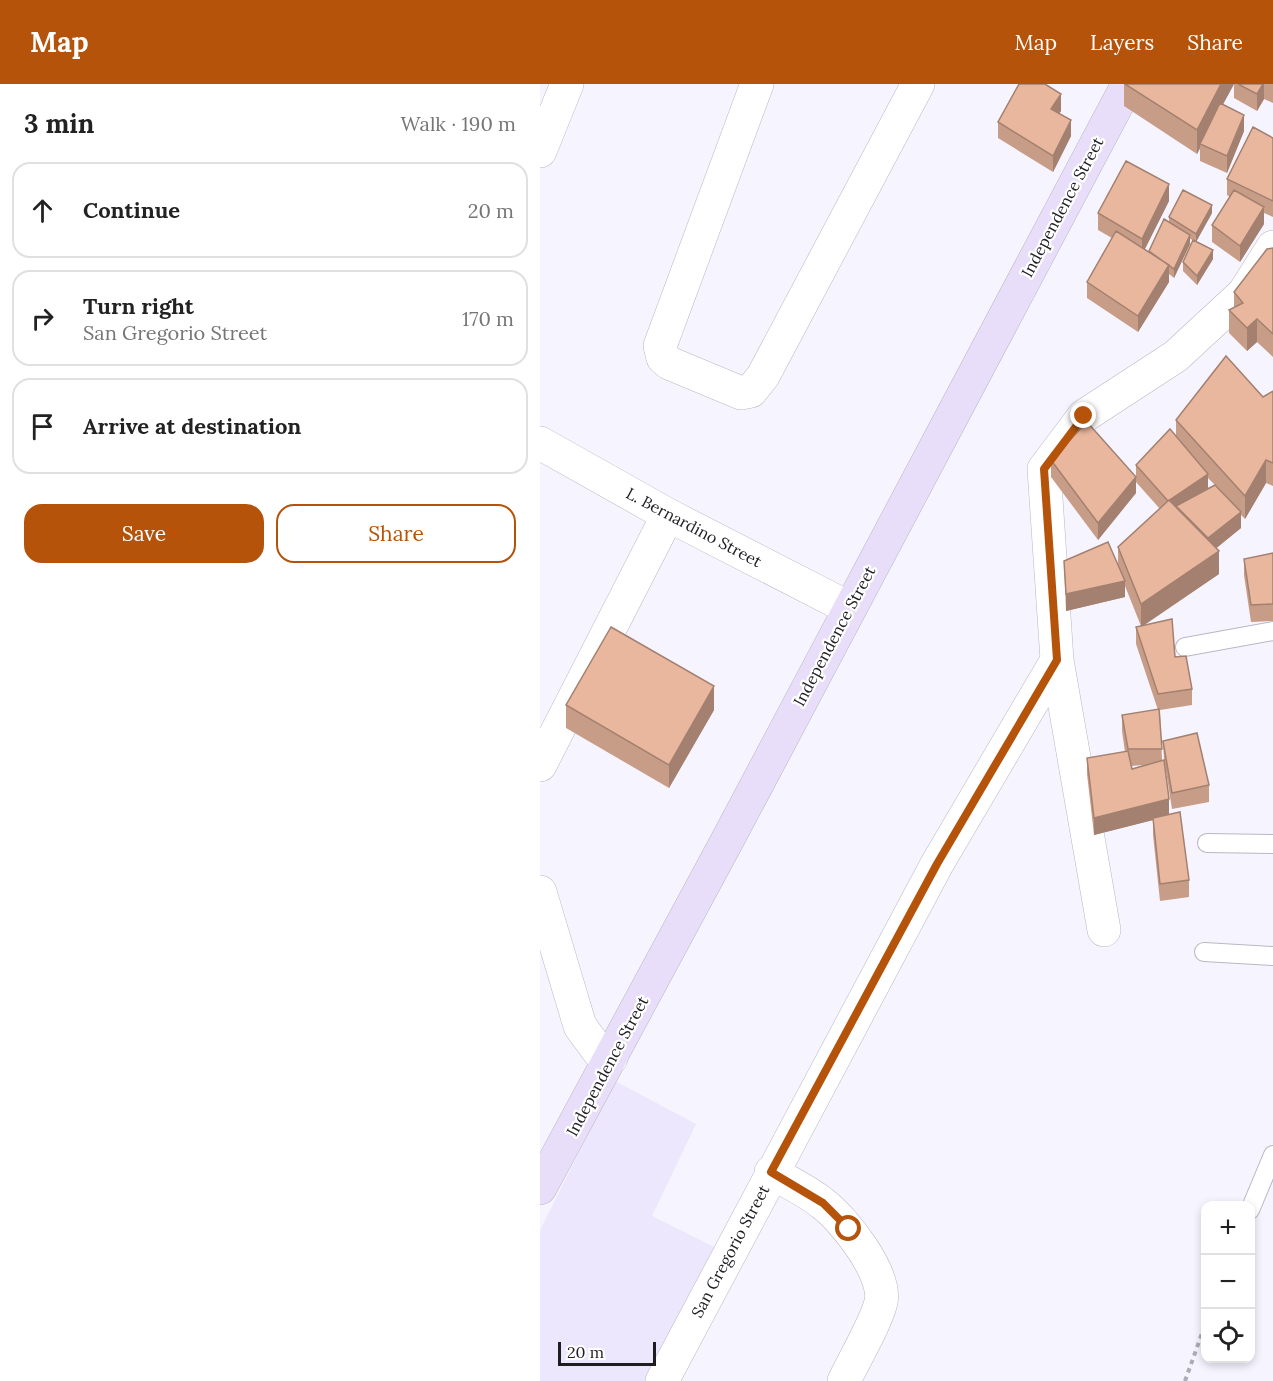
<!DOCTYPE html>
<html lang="en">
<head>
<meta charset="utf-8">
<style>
  :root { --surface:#fff; --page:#f2f2f2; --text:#222; --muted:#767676; --line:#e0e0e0; --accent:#b45309 }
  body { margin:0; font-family:Lora,serif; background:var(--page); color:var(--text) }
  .controls { position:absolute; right:18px; bottom:18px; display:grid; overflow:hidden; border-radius:12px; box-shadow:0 3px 9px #0003 }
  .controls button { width:54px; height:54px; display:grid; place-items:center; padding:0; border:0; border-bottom:2px solid var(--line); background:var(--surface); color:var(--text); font:30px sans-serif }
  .scale { position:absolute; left:18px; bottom:15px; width:98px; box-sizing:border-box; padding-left:6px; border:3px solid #1e1d22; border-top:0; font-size:16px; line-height:21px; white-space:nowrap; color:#1e1d22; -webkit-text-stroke:4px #fff; paint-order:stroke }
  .stop { position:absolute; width:18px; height:18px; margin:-14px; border:4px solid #b45309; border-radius:50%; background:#fff }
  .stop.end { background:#b45309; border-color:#fff; box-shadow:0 2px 6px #0008 }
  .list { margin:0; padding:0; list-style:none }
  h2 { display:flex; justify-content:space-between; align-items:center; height:78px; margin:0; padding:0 24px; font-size:26px }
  h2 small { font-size:20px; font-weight:400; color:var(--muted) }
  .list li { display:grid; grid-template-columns:39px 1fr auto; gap:18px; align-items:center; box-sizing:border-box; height:96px; margin:0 12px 12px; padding:0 12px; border:2px solid var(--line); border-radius:18px }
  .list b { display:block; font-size:22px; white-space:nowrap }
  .list p { margin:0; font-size:20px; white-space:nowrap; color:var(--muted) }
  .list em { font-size:20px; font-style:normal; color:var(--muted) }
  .actions { display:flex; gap:12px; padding:18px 24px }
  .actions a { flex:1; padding:14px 0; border:2px solid var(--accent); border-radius:18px; text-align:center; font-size:21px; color:var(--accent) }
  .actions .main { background:var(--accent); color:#fff }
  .icon { flex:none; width:33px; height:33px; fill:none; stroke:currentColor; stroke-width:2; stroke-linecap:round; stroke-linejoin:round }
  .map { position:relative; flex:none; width:733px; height:1297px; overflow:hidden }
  header { display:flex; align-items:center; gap:36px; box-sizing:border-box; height:84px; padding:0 30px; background:var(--accent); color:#fff }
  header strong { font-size:28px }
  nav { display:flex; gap:33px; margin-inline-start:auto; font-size:21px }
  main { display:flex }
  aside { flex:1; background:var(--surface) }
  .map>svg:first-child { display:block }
  .built { fill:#ece7fc }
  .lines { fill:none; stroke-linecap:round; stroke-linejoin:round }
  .lane-casing { stroke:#bab7c4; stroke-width:20 }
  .street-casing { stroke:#bab7c4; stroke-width:34 }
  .secondary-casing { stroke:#bab7c4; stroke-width:34 }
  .path { stroke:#adacb5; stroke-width:4; stroke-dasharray:4.5 4.5; stroke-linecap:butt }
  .lane { stroke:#fff; stroke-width:18 }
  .street { stroke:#fff; stroke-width:33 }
  .secondary { stroke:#e9def9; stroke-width:33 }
  .wall { fill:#c89d88; fill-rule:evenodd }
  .shaded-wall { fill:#a3806f }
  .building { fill:#e9b79e; stroke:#a3806f; stroke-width:1.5 }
  .route { stroke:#b45309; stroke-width:8 }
  .labels { text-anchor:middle; stroke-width:4.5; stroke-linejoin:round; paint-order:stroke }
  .street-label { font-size:16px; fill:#1e1d22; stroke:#fff }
</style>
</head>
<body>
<header>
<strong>Map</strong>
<nav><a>Map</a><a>Layers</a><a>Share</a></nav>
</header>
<main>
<aside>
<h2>3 min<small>Walk · 190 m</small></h2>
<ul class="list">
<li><svg class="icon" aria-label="ahead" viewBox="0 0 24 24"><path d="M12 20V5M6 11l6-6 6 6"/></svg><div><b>Continue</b></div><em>20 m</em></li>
<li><svg class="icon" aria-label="right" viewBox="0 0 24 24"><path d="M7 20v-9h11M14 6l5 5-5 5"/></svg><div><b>Turn right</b><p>San Gregorio Street</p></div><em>170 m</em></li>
<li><svg class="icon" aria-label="arrive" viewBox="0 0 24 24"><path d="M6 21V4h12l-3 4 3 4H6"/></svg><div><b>Arrive at destination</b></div></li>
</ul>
<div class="actions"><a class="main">Save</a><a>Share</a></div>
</aside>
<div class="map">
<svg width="733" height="1297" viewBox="0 0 733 1297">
  <rect width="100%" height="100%" fill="#f6f4ff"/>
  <!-- built -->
  <path class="built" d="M 75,997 L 156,1040 L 112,1132 L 178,1165 L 111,1297 L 0,1297 L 0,1146 Z"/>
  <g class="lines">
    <defs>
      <path id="lane" d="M 645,563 L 733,547
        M 667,759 L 733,760
        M 664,868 L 733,872
        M 710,1126 L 733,1071"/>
      <path id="street" d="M 217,0 L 120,262 L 123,274 L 129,279 L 201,309 L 211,307 L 223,292 L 378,0
        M 0,67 L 27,0
        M 0,359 L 128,431 L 309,524
        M 0,681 L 128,431
        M 0,808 L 40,942 L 59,968 L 71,974
        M 564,846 L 517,576 L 504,385 L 544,332 L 636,272 L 704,209 L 733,163
        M 231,1088 C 248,1098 267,1107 282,1119 C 304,1135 347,1190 341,1218 C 336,1239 314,1276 304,1297
        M 122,1297 L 397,780 L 517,576"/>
      <path id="secondary" d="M 0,1104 L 188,755 L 588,0"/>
    </defs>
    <!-- lane casing -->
    <use href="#lane" class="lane-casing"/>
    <!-- street casing -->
    <use href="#street" class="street-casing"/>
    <!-- secondary casing -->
    <use href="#secondary" class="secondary-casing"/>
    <!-- path -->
    <path class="path" d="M 645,1297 L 666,1238"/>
    <!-- lane -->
    <use href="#lane" class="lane"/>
    <!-- street -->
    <use href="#street" class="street"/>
    <!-- secondary -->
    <use href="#secondary" class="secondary"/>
  </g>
  <!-- wall -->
  <path class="wall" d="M 508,0 L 507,1 L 521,27 L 519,29 L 531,52 L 513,88 L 458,54 L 458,38 Z
    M 584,0 L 694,0 L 683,20 L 704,47 L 687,89 L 660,77 L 660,64 L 657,70 L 584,22 Z
    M 694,0 L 733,0 L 733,19 L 724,15 L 717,27 L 694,14 Z
    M 733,54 L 733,133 L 724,129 L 724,140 L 700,178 L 672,158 L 672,141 L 690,113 L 687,111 L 687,95 Z
    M 629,117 L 604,166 L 609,168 L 609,167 L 629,138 L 629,133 L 672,129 L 656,158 L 673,175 L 657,201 L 643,187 L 643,178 L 653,156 L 650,155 L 650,160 L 634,194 L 629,190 L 629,198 L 598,248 L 547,214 L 547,198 L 572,154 L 558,146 L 558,129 Z
    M 733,164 L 733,273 L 717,258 L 707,267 L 689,249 L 689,226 L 694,224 L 694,208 Z
    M 733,307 L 733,402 L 726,399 L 705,435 L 701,431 L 701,444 L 676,464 L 679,490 L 603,542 L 635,573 L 652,605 L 652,621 L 620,626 L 622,676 L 624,676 L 623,657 L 669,701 L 669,718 L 632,725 L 625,681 L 629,730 L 649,796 L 649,813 L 620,817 L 613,751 L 613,736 L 554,751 L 547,690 L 547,674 L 585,668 L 582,647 L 582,631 L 618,626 L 596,560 L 596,543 L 601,542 L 585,502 L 585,513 L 526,527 L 524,477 L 578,482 L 578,463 L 620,425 L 596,398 L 596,409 L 558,456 L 511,393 L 511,376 L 596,392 L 596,381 L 636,352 L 636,336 L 723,313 ZM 668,394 L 675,401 L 668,404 ZM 603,681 L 592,685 L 591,682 Z
    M 733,469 L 733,537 L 711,538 L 704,491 L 704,475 Z
    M 26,621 L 174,626 L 129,704 L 26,644 Z"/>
  <!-- shaded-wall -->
  <path class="shaded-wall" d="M 681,0 L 694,0 L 661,61 L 660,60 L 660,64 L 657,70 L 657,46 Z
    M 723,0 L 724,0 L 724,15 L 717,27 L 717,10 Z
    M 521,10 L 521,27 L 511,42 L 511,25 Z
    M 704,31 L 704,47 L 687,89 L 687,72 Z
    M 531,36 L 531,52 L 513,88 L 513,72 Z
    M 629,100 L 629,117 L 602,171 L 602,155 Z
    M 672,121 L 672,129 L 656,158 L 656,150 Z
    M 724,123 L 724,140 L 700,178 L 700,162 Z
    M 650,151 L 650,160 L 634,194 L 634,185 Z
    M 673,166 L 673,175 L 657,201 L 657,192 Z
    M 629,181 L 629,198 L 598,248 L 598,232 Z
    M 717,235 L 717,258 L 707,267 L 707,244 Z
    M 726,376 L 726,399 L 705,435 L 705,412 Z
    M 668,390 L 668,406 L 636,428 L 628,417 Z
    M 596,393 L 596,409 L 558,456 L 558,439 Z
    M 701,428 L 701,444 L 668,471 L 668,454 Z
    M 679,467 L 679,490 L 601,543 L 601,520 Z
    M 585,497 L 585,513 L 526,527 L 526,510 Z
    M 174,602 L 174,626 L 129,704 L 129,681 Z
    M 629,715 L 629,732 L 554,751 L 554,734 Z"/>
  <!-- building -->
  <path class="building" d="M 479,0 L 505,0 L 521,10 L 511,25 L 531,36 L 513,72 L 458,38 Z
    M 585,0 L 681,0 L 657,46 Z
    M 698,0 L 723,0 L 717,10 Z
    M 680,19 L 704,31 L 687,72 L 660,60 Z
    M 713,43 L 733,54 L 733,117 L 687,95 Z
    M 586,77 L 629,100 L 602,155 L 558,129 Z
    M 643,106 L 672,121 L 656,150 L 629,133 Z
    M 694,106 L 724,123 L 700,162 L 672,141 Z
    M 624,135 L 650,151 L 634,185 L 609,167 Z
    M 576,147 L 629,181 L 598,232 L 547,198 Z
    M 653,156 L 673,166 L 657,192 L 643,178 Z
    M 733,164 L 733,250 L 717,235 L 707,244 L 689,226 L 703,219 L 694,208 L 727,165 Z
    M 686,272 L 723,313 L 733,307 L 733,379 L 726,376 L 705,412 L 636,336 Z
    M 547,338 L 596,393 L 558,439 L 511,376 Z
    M 630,345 L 668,390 L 628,417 L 596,381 Z
    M 675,401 L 701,428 L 668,454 L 636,422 Z
    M 629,416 L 679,467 L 601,520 L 578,463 Z
    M 568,458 L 585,497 L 526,510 L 524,477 Z
    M 733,469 L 733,520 L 711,521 L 704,475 Z
    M 632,535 L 635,573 L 646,572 L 652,605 L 618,610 L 596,543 Z
    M 71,543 L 174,602 L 129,681 L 26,621 Z
    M 619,625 L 622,665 L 588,665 L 582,631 Z
    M 657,649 L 669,701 L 632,709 L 623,657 Z
    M 588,667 L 592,685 L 624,676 L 629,715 L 554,734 L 547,674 Z
    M 640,728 L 649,796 L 620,800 L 613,734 Z"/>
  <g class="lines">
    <!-- route -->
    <path class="route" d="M 309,1145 L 283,1119 L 231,1088 L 397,780 L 517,576 L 504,385 L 544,332"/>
  </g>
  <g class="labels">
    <!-- street labels -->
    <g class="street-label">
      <text transform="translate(522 123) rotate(-62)" y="6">Independence Street</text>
      <text transform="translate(154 443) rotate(28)" y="6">L. Bernardino Street</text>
      <text transform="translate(294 552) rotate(-62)" y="6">Independence Street</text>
      <text transform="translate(67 982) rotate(-62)" y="6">Independence Street</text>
      <text transform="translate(190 1167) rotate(-62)" y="6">San Gregorio Street</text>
    </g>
  </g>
</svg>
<div class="controls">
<button>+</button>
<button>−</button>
<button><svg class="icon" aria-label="locate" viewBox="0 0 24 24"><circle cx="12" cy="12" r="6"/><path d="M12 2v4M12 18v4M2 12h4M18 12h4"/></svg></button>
</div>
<div class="scale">20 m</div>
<div class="stop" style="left:309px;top:1145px"></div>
<div class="stop end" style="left:544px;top:332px"></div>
</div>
</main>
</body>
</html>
